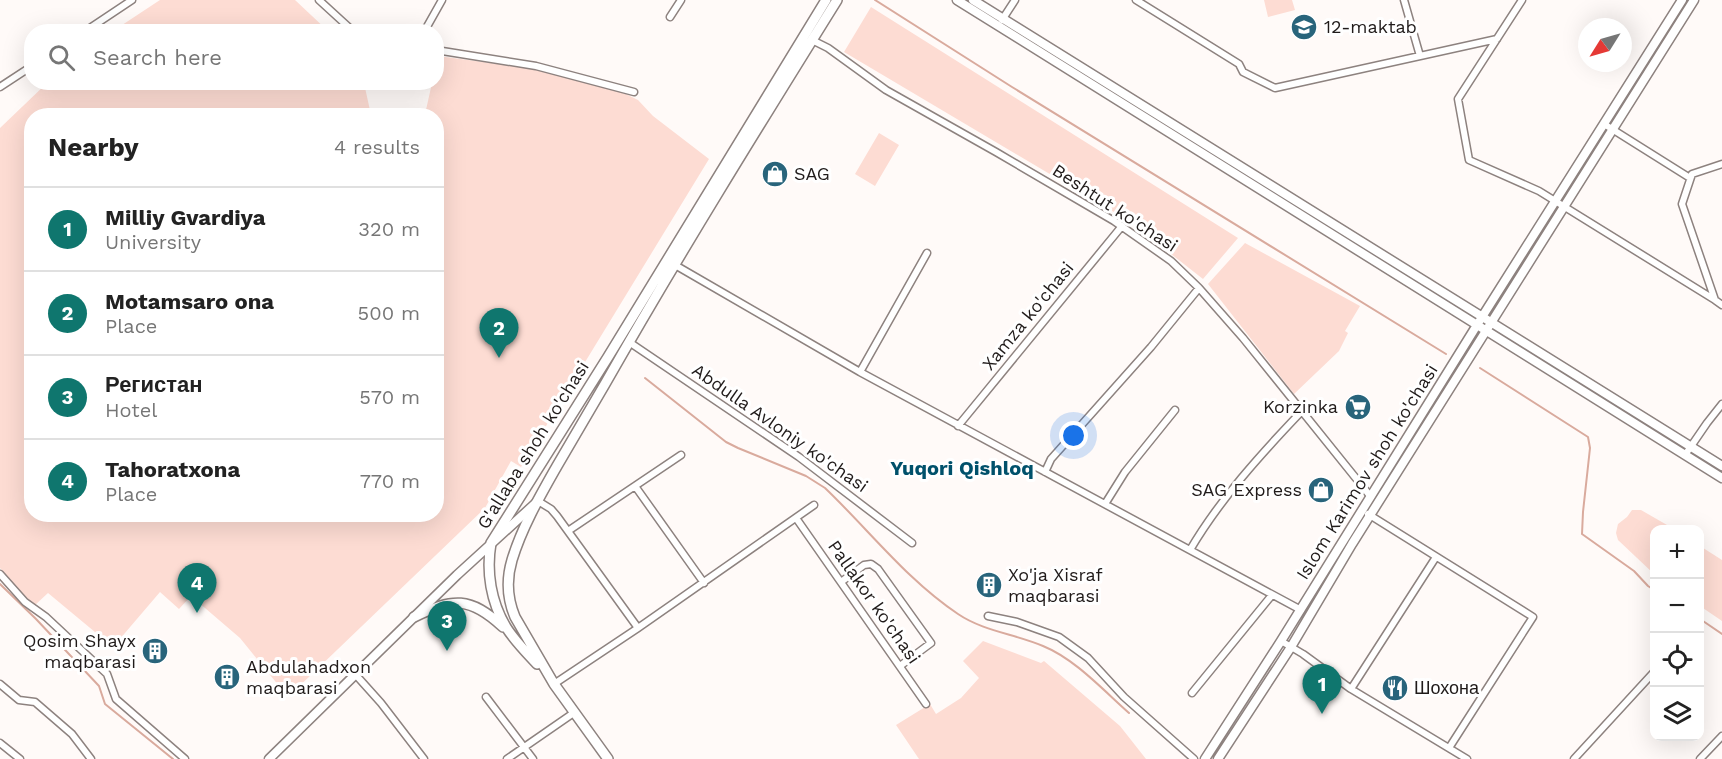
<!DOCTYPE html>
<html lang="en">
<head>
<meta charset="utf-8">
<style>
  :root { --surface:#fff; --page:#f6f6f6; --text:#222; --muted:#767676; --line:#e0e0e0; --accent:#0f766e }
  body { margin:0; font-family:"Work Sans",sans-serif; background:var(--page); color:var(--text) }
  .controls { position:absolute; right:18px; bottom:18px; display:grid; overflow:hidden; border-radius:12px; box-shadow:0 6px 24px #0002 }
  .controls button { width:54px; height:54px; display:grid; place-items:center; padding:0; border:0; border-bottom:2px solid var(--line); background:var(--surface); color:var(--text); font:30px sans-serif }
  .compass { position:absolute; left:1578px; top:18px; width:54px; height:54px; border-radius:50%; background:var(--surface); box-shadow:0 6px 24px #0002; rotate:233deg }
  .you { position:absolute; left:1074px; top:436px; width:21px; height:21px; margin:-15px; border:4px solid #fff; border-radius:50%; background:#1a73e8; box-shadow:0 0 0 9px #1a73e833 }
  .badge { display:grid; place-items:center; width:39px; height:39px; border-radius:50%; background:var(--accent); color:#fff; font-size:20px; font-weight:700 }
  .pin { position:absolute; translate:-50% -50px; filter:drop-shadow(0 2px 3px #0008) }
  .pin::after { content:''; position:absolute; top:32px; width:21px; height:18px; background:inherit; clip-path:polygon(0 0,100% 0,50% 100%) }
  .list { margin:0; padding:0; list-style:none }
  h2 { display:flex; justify-content:space-between; align-items:center; height:78px; margin:0; padding:0 24px; font-size:26px }
  h2 small { font-size:20px; font-weight:400; color:var(--muted) }
  .list li { display:grid; grid-template-columns:39px 1fr auto; gap:18px; align-items:center; box-sizing:border-box; height:84px; padding:0 24px; border-top:2px solid var(--line) }
  .list b { display:block; font-size:22px; white-space:nowrap }
  .list p { margin:0; font-size:20px; white-space:nowrap; color:var(--muted) }
  .list em { font-size:20px; font-style:normal; color:var(--muted) }
  .icon { flex:none; width:33px; height:33px; fill:none; stroke:currentColor; stroke-width:2; stroke-linecap:round; stroke-linejoin:round }
  .map { position:relative; flex:none; width:1722px; height:759px; overflow:hidden }
  .search { position:absolute; background:var(--surface); box-shadow:0 6px 24px #0002; left:24px; top:24px; width:420px; height:66px; display:flex; align-items:center; gap:15px; box-sizing:border-box; padding:0 21px; border-radius:24px; color:var(--muted); font-size:22px }
  .panel { position:absolute; background:var(--surface); box-shadow:0 6px 24px #0002; left:24px; top:108px; width:420px; height:414px; border-radius:24px }
  .map>svg:first-child { display:block }
  .green { fill:#fddcd3 }
  .lines { fill:none; stroke-linecap:round; stroke-linejoin:round }
  .stream { stroke:#d9aa9d; stroke-width:2 }
  .minor-casing { stroke:#8d827f; stroke-width:9 }
  .secondary-casing { stroke:#8d827f; stroke-width:11 }
  .primary-casing { stroke:#8d827f; stroke-width:12 }
  .minor { stroke:#fff; stroke-width:6 }
  .secondary { stroke:#fff; stroke-width:8 }
  .primary { stroke:#fff; stroke-width:9 }
  .labels { text-anchor:middle; stroke-width:6; stroke-linejoin:round; paint-order:stroke }
  .poi-label { font-size:18px; fill:#201b1a; stroke:#fff; text-anchor:start }
  .street-label { font-size:18px; fill:#201b1a; stroke:#fff }
  .neighbourhood-label { font-size:20px; font-weight:bold; fill:#00516b; stroke:#fff }
</style>
</head>
<body>
<div class="map">
<svg width="1722" height="759" viewBox="0 0 1722 759">
  <rect width="100%" height="100%" fill="#fffaf8"/>
  <!-- green -->
  <path class="green" d="M 160,0 L 295,0 L 328,31 L 113,31 Z
    M 1264,0 L 1292,0 L 1295,10 L 1268,17 Z
    M 871,7 L 1238,238 L 1203,279 L 1129,221 L 844,52 Z
    M 438,56 L 543,70 L 626,94 L 638,100 L 653,116 L 709,159 L 521,467 L 511,461 L 485,508 L 288,697 L 240,638 L 191,596 L 179,609 L 160,592 L 113,647 L 48,593 L 34,606 L 0,568 L 0,128 L 47,83 L 364,83 L 371,115 L 32,116 L 32,514 L 436,514 L 436,237 L 441,233 L 436,214 L 436,116 L 426,115 L 426,110 L 432,83 L 436,82 Z
    M 879,133 L 899,145 L 875,186 L 855,174 Z
    M 1245,243 L 1360,306 L 1345,331 L 1348,333 L 1339,351 L 1294,394 L 1208,284 Z
    M 1632,510 L 1641,510 L 1674,529 L 1654,530 L 1654,574 L 1618,540 L 1616,533 L 1618,524 L 1627,517 Z
    M 1700,546 L 1722,560 L 1722,621 L 1700,606 Z
    M 983,641 L 1041,663 L 1044,661 L 1120,726 L 1146,759 L 919,759 L 896,725 L 930,704 L 936,714 L 961,698 L 979,678 L 963,661 Z"/>
  <g class="lines">
    <!-- stream -->
    <path class="stream" d="M 875,0 L 1012,87 L 1446,354
      M 1480,368 L 1588,437 L 1590,448 L 1583,512 L 1582,534 L 1634,571 L 1648,586 L 1654,590
      M 645,378 L 726,442 L 738,448 L 806,476 L 825,488 C 869,530 907,580 958,614 C 983,631 1015,634 1043,646 C 1075,659 1103,690 1129,713
      M 0,584 L 36,619 L 99,686 L 105,704 L 173,759
      M 1700,619 L 1722,634"/>
    <defs>
      <path id="minor" d="M 319,0 L 354,32
        M 1136,0 L 1239,64 L 1243,72 L 1275,88 L 1497,39
        M 1404,0 L 1420,56
        M 1522,0 L 1458,99 L 1469,160 L 1539,191 L 1715,300
        M 670,17 L 681,0
        M 1002,20 L 1015,0
        M 84,32 L 132,0
        M 424,32 L 442,0
        M 812,40 L 828,48 L 886,90 L 996,152 L 1114,221 L 1171,261 L 1199,288 L 1243,338 L 1371,497
        M 436,50 L 536,66 L 634,92
        M 0,87 L 32,66
        M 1604,124 L 1690,178
        M 1722,164 L 1692,174 L 1682,204 L 1715,300 L 1722,305
        M 675,265 L 860,372 L 1301,610
        M 629,342 L 799,457 L 912,543
        M 860,372 L 927,253
        M 958,426 L 1122,226
        M 1685,455 L 1707,423 L 1722,404
        M 1045,472 L 1051,459 L 1151,347 L 1199,288
        M 635,486 L 704,583
        M 538,501 L 551,509 L 557,516 L 638,628
        M 1105,504 L 1125,472 L 1175,410
        M 1368,514 L 1533,617 L 1449,748
        M 796,518 L 926,704
        M 568,531 L 681,455
        M 1190,550 C 1220,499 1261,454 1301,412
        M 0,574 L 25,602 L 46,617 L 107,674 L 116,699 L 185,759
        M 841,582 L 864,565 L 871,564 L 878,569 L 931,643 L 900,666
        M 988,616 L 1017,622 L 1059,637 L 1088,658 L 1124,697 L 1194,759
        M 1281,641 L 1303,654 L 1351,689 L 1467,759
        M 355,674 L 381,703 L 424,759
        M 0,684 L 19,700 L 35,702 L 72,734 L 91,759
        M 554,684 L 638,628 L 814,505
        M 1351,689 L 1436,557
        M 1192,693 L 1272,595
        M 486,697 L 533,759
        M 0,743 L 20,759
        M 507,759 L 575,712
        M 1574,759 L 1654,672
        M 1700,759 L 1722,736"/>
      <path id="secondary" d="M 957,0 L 1722,478
        M 973,0 L 1722,466
        M 269,759 L 457,575 L 537,502
        M 1205,759 L 1281,641 L 1477,325 L 1682,0
        M 1218,759 L 1291,647 L 1352,544 L 1694,0"/>
      <path id="primary" d="M 414,617 C 453,598 470,596 503,627
        M 537,664 C 526,652 514,640 506,627 C 491,602 486,572 491,543 L 608,357 L 826,0
        M 608,759 L 554,684 L 515,617 C 507,598 506,580 512,560 C 522,527 540,496 557,466 C 573,439 589,411 605,384 C 679,254 758,127 837,0"/>
    </defs>
    <!-- minor casing -->
    <use href="#minor" class="minor-casing"/>
    <!-- secondary casing -->
    <use href="#secondary" class="secondary-casing"/>
    <!-- primary casing -->
    <use href="#primary" class="primary-casing"/>
    <!-- minor -->
    <use href="#minor" class="minor"/>
    <!-- secondary -->
    <use href="#secondary" class="secondary"/>
    <!-- primary -->
    <use href="#primary" class="primary"/>
  </g>
  <!-- icons -->
  <defs>
    <symbol id="school-disc" viewBox="-11 -11 22 22"><circle r="9.5" fill="#28647b" stroke="#fff"/><path d="M0-5L7-2L0 1L-7-2ZM-4 1L0 2.5L4 1V4Q0 6-4 4Z" fill="#fff"/></symbol>
    <symbol id="shop-disc" viewBox="-11 -11 22 22"><circle r="9.5" fill="#28647b" stroke="#fff"/><path d="M-5-2.5h2.3a2.7 3.5 0 0 1 5.4 0H5L5.5 6h-11ZM-1.5-2.5h3a1.5 2.3 0 0 0-3 0Z" fill="#fff"/></symbol>
    <symbol id="supermarket-disc" viewBox="-11 -11 22 22"><circle r="9.5" fill="#28647b" stroke="#fff"/><path d="M-6-5.5h2.5l.6 2H6L4.5 2H-2.5L-4.4-4H-6ZM-1.5 3.2a1.3 1.3 0 1 0 .1 0ZM3 3.2a1.3 1.3 0 1 0 .1 0Z" fill="#fff"/></symbol>
    <symbol id="building-disc" viewBox="-11 -11 22 22"><circle r="9.5" fill="#28647b" stroke="#fff"/><path d="M-4-6H4V6H1V3H-1V6H-4ZM-2.5-4.3h1.7v1.8h-1.7ZM.8-4.3h1.7v1.8H.8ZM-2.5-1h1.7V.8h-1.7ZM.8-1h1.7V.8H.8Z" fill="#fff"/></symbol>
    <symbol id="restaurant-disc" viewBox="-11 -11 22 22"><circle r="9.5" fill="#28647b" stroke="#fff"/><path d="M-5-6h1v4h1v-4h1v4h1v-4h1v5L-1.5 .5V6h-2V.5L-5-1ZM5-6V6H3V1.5H1.5Q1.5-4 5-6Z" fill="#fff"/></symbol>
  </defs>
  <g fill-rule="evenodd">
    <use href="#school-disc" x="1289" y="12" width="30" height="30"/>
    <use href="#shop-disc" x="760" y="159" width="30" height="30"/>
    <use href="#supermarket-disc" x="1343" y="392" width="30" height="30"/>
    <use href="#shop-disc" x="1306" y="475" width="30" height="30"/>
    <use href="#building-disc" x="974" y="570" width="30" height="30"/>
    <use href="#building-disc" x="140" y="636" width="30" height="30"/>
    <use href="#building-disc" x="212" y="662" width="30" height="30"/>
    <use href="#restaurant-disc" x="1380" y="673" width="30" height="30"/>
  </g>
  <g class="labels">
    <!-- poi labels -->
    <g class="poi-label">
      <text x="1324" y="33">12-maktab</text>
      <text x="794" y="180">SAG</text>
      <text x="1338" y="413" text-anchor="end">Korzinka</text>
      <text x="1302" y="496" text-anchor="end">SAG Express</text>
      <text x="1008" y="581">Xo'ja Xisraf<tspan x="1008" dy="21">maqbarasi</tspan></text>
      <text x="136" y="647" text-anchor="end">Qosim Shayx<tspan x="136" dy="21">maqbarasi</tspan></text>
      <text x="246" y="673">Abdulahadxon<tspan x="246" dy="21">maqbarasi</tspan></text>
      <text x="1414" y="694">Шохона</text>
    </g>
    <!-- street labels -->
    <g class="street-label">
      <text transform="translate(1115 208) rotate(33)" y="6">Beshtut ko'chasi</text>
      <text transform="translate(1028 316) rotate(-51)" y="6">Xamza ko'chasi</text>
      <text transform="translate(780 428) rotate(35)" y="6">Abdulla Avloniy ko'chasi</text>
      <text transform="translate(533 445) rotate(-58)" y="6">G'allaba shoh ko'chasi</text>
      <text transform="translate(1367 472) rotate(-58)" y="6">Islom Karimov shoh ko'chasi</text>
      <text transform="translate(874 602) rotate(55)" y="6">Pallakor ko'chasi</text>
    </g>
    <!-- neighbourhood labels -->
    <g class="neighbourhood-label">
      <text x="962" y="475">Yuqori Qishloq</text>
    </g>
  </g>
</svg>
<div class="controls">
<button>+</button>
<button>−</button>
<button><svg class="icon" aria-label="locate" viewBox="0 0 24 24"><circle cx="12" cy="12" r="6"/><path d="M12 2v4M12 18v4M2 12h4M18 12h4"/></svg></button>
<button><svg class="icon" aria-label="layers" viewBox="0 0 24 24"><path d="M12 4l9 5-9 5-9-5zM3 14l9 5 9-5"/></svg></button>
</div>
<svg class="compass" viewBox="-18 -18 36 36"><path d="M0-13l5 13h-10z" fill="#e53935"/><path d="M0 13l5-13h-10z" fill="#767676"/></svg>
<div class="you"></div>
<div class="pin badge" style="left:1322px;top:714px">1</div>
<div class="pin badge" style="left:499px;top:358px">2</div>
<div class="pin badge" style="left:447px;top:651px">3</div>
<div class="pin badge" style="left:197px;top:613px">4</div>
<div class="search"><svg class="icon" aria-label="search" viewBox="0 0 24 24"><circle cx="10" cy="10" r="6"/><path d="M15 15l6 6"/></svg>Search here</div>
<section class="panel">
<h2>Nearby<small>4 results</small></h2>
<ul class="list">
<li><span class="badge">1</span><div><b>Milliy Gvardiya</b><p>University</p></div><em>320 m</em></li>
<li><span class="badge">2</span><div><b>Motamsaro ona</b><p>Place</p></div><em>500 m</em></li>
<li><span class="badge">3</span><div><b>Регистан</b><p>Hotel</p></div><em>570 m</em></li>
<li><span class="badge">4</span><div><b>Tahoratxona</b><p>Place</p></div><em>770 m</em></li>
</ul>
</section>
</div>
</body>
</html>
